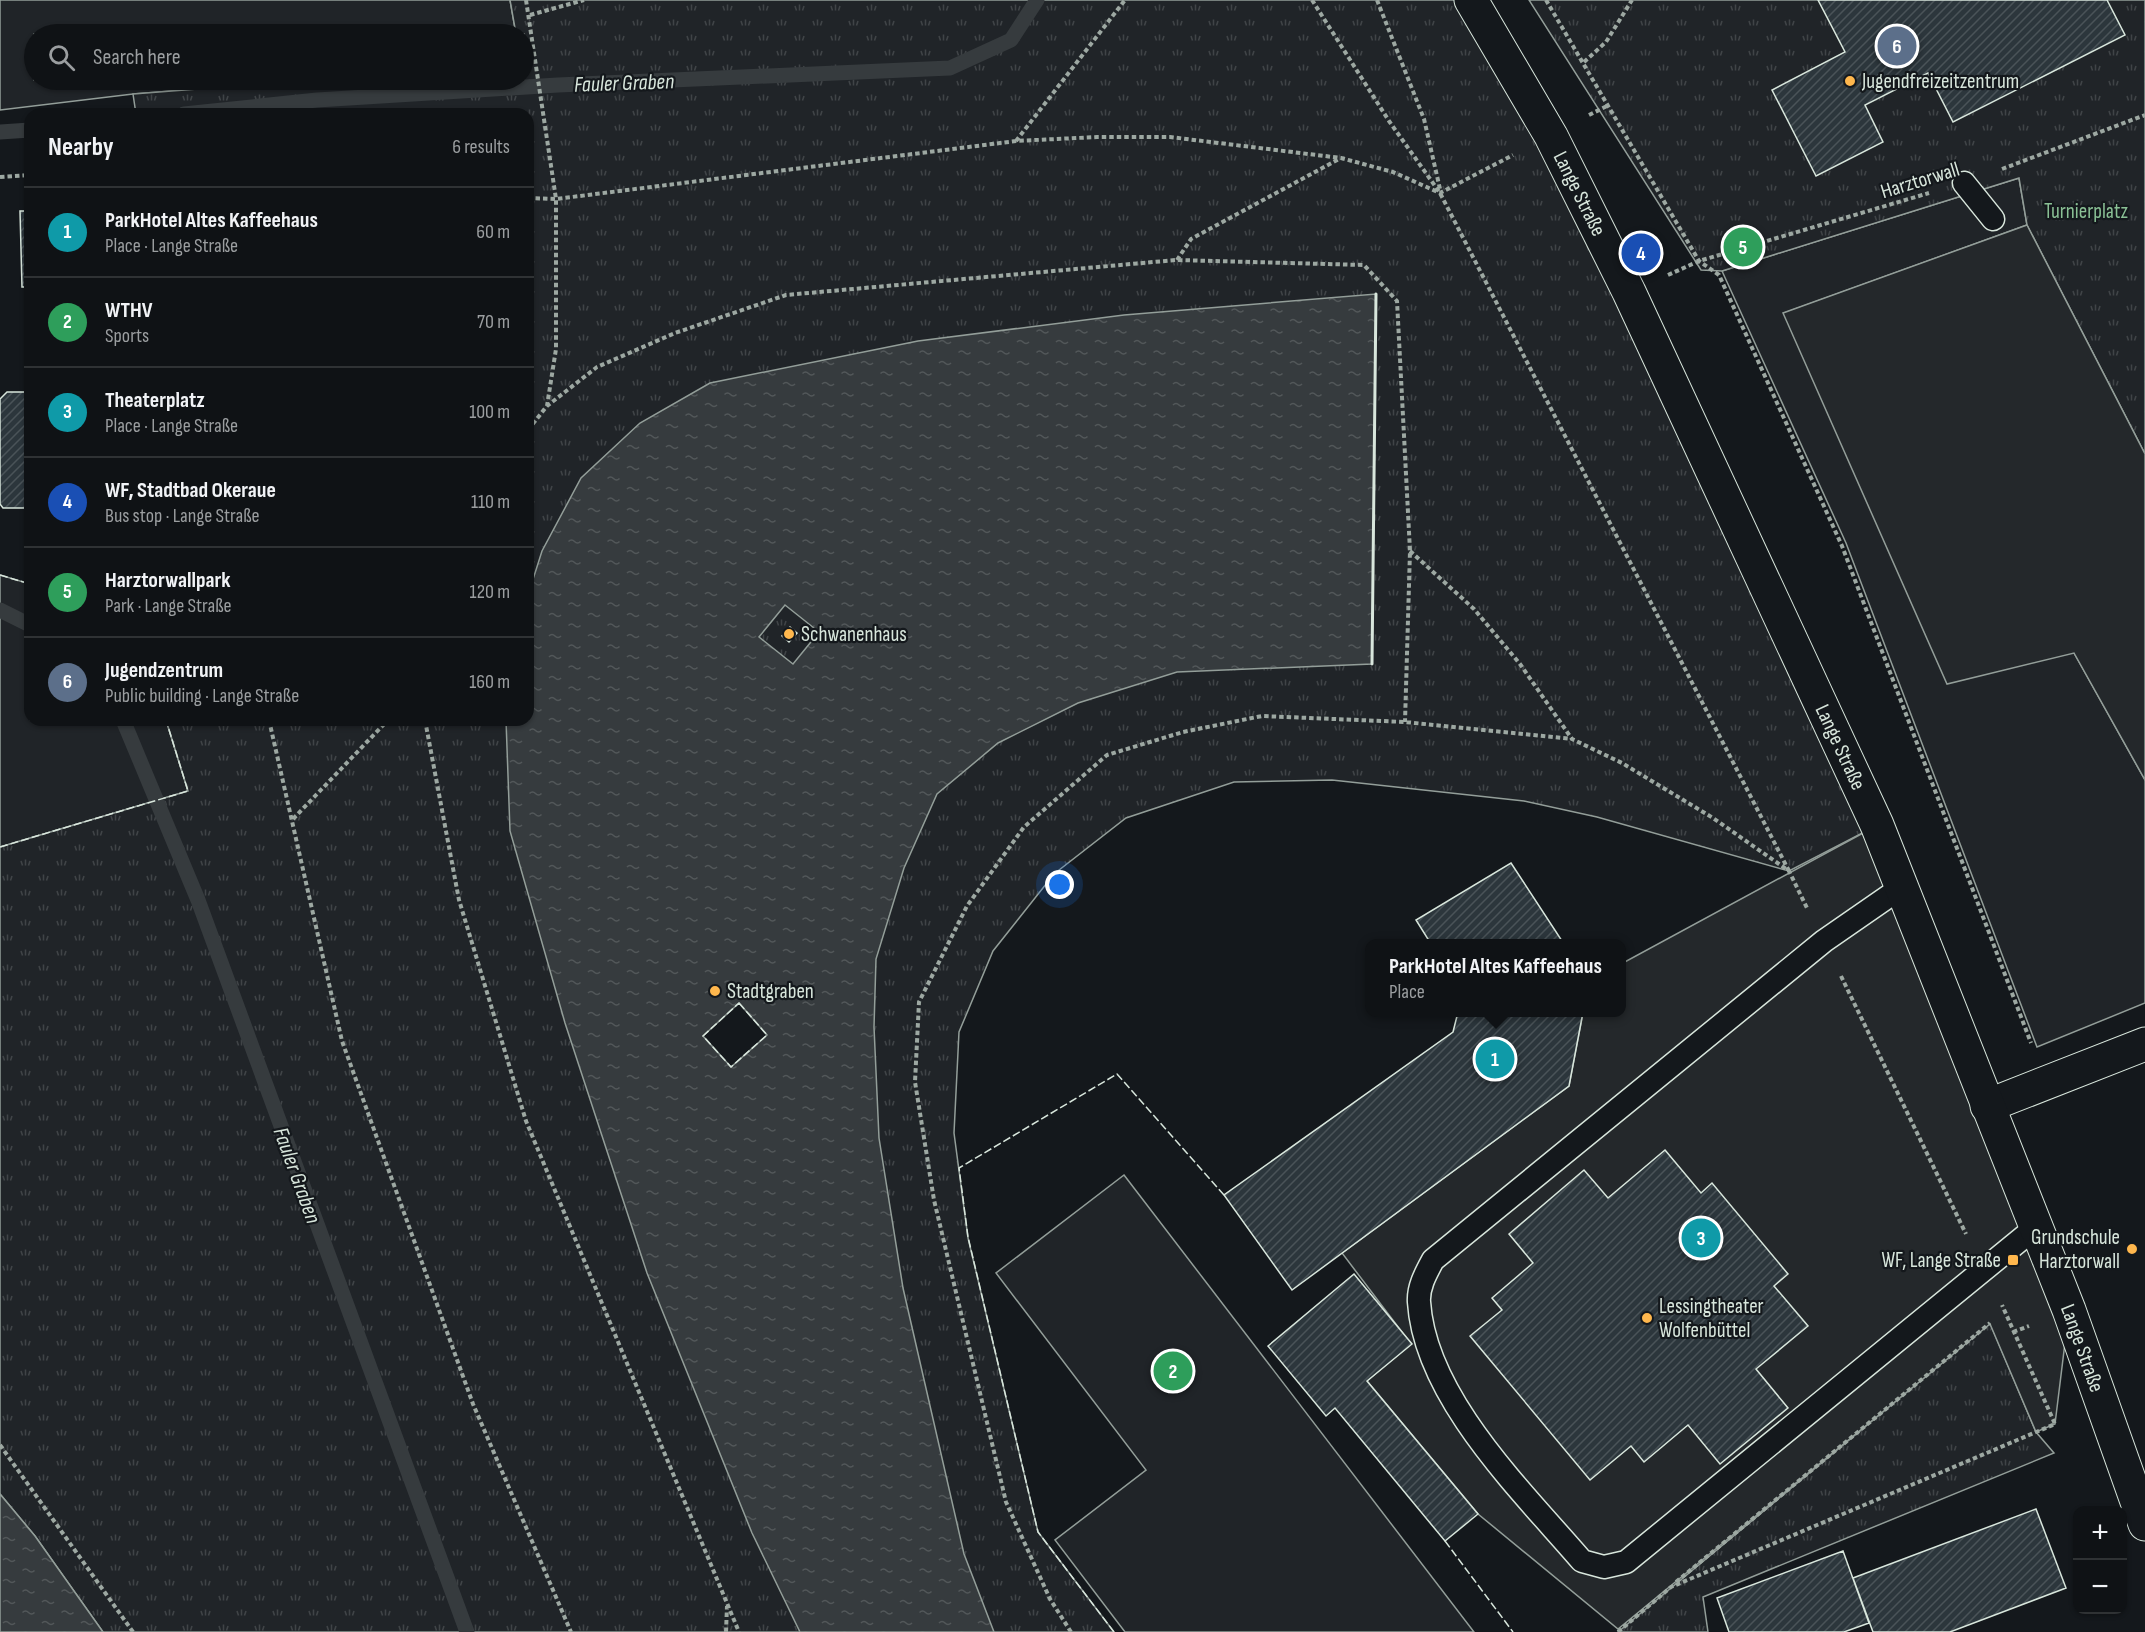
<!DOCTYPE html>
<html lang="en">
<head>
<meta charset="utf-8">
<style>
  :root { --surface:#0f1215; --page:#181b1e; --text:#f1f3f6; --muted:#9b9ea0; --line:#2f3234; --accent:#0b8043 }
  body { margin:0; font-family:"Sofia Sans Condensed",sans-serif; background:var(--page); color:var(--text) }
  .controls { position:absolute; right:18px; bottom:18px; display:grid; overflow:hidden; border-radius:12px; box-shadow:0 2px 4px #0004 }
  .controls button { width:54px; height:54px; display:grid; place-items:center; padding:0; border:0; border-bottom:2px solid var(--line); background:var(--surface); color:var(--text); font:30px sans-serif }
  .you { position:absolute; left:1060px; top:885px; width:21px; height:21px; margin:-15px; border:4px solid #fff; border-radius:50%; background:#1a73e8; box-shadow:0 0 0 9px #1a73e833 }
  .badge { display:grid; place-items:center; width:39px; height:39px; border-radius:50%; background:var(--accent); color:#fff; font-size:20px; font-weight:700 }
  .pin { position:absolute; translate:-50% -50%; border:3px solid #fff; box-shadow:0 2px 6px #0006 }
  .popup { position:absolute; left:1365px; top:939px; width:261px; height:78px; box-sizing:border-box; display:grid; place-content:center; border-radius:12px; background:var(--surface); filter:drop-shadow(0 2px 4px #0005); font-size:20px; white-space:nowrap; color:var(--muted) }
  .popup b { font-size:22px; color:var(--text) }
  .popup::after { content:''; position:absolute; left:50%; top:100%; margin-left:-12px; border:12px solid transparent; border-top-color:var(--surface) }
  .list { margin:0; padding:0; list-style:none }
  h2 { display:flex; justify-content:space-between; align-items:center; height:78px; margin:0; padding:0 24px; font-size:26px }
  h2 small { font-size:20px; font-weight:400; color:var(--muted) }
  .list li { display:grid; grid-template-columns:39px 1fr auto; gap:18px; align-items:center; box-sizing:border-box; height:90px; padding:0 24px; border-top:2px solid var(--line) }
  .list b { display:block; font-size:22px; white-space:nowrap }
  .list p { margin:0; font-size:20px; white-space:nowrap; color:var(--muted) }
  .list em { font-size:20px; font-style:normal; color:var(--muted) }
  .icon { flex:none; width:33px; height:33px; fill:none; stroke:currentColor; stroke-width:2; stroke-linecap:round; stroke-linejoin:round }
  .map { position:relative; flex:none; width:2145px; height:1632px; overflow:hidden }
  .search { position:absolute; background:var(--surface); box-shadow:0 2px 4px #0004; left:24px; top:24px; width:510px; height:66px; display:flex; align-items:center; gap:15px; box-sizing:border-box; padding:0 21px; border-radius:33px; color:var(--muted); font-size:22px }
  .panel { position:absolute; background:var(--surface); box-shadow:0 2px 4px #0004; left:24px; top:108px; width:510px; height:618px; border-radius:18px }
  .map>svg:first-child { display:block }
  .grass { fill:#202428; stroke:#939e99; stroke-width:1.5 }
  .park { fill:url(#park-tufts); stroke:#939e99; stroke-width:1.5 }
  .parking { fill:#24282b; stroke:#939e99; stroke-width:1.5 }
  .water { fill:url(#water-ripples); stroke:#939e99; stroke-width:1.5; fill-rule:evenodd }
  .pier { fill:#14181c; stroke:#939e99; stroke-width:1.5 }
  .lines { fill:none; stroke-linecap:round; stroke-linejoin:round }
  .stream { stroke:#363b3e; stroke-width:15 }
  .building { fill:url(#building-hatch); stroke:#d8e6dc; stroke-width:1.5 }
  .service-casing { stroke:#d8e6dc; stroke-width:25 }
  .minor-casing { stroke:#d8e6dc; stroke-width:35 }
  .tertiary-casing { stroke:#d8e6dc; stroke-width:35 }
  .path { stroke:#9da8a2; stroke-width:4; stroke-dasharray:4.5 3; stroke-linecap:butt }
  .service { stroke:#14181c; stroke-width:22 }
  .minor { stroke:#14181c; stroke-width:33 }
  .tertiary { stroke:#14181c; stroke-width:33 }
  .fence { stroke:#d8e6dc; stroke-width:1.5; stroke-dasharray:8 3; stroke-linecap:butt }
  .wall { stroke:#d8e6dc; stroke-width:3 }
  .poi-dot { fill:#ffb74d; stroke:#14181c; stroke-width:2 }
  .labels { text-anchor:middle; stroke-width:4.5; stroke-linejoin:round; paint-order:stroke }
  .poi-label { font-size:21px; fill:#d8e6dc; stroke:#14181c; text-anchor:start }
  .street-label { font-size:21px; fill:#d8e6dc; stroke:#14181c }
  .park-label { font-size:21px; fill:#8ac095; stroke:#14181c }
  .water-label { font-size:22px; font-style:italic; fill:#d8e6dc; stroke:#14181c }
</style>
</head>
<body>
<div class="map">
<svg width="2145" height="1632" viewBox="0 0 2145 1632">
  <defs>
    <pattern id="park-tufts" width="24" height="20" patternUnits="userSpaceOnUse" patternTransform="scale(1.5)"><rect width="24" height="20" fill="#202428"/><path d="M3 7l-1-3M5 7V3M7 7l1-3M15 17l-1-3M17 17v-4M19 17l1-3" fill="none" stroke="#404447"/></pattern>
    <pattern id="water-ripples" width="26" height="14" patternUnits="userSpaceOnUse" patternTransform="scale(1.5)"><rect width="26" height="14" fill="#363b3e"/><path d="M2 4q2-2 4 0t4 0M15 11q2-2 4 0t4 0" fill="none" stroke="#525759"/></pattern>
    <pattern id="building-hatch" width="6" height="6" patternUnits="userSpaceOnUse" patternTransform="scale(1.5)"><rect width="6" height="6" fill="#2c363c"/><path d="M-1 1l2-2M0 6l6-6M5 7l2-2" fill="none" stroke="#4a5358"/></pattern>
  </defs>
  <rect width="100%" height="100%" fill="#14181c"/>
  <!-- grass -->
  <path class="grass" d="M 0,0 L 510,0 L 516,34 L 34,34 L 34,80 L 315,80 L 133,94 L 0,110 Z
    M 2019,178 L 2027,225 L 1784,313 L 2074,653 L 2145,780 L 2145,1003 L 2037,1047 L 1846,543 L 1722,271 Z
    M 0,575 L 30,584 L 30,720 L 166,720 L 188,791 L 0,847 Z
    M 1124,1175 L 1474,1632 L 1125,1632 L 1055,1540 L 1146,1470 L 996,1273 Z"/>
  <!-- park -->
  <path class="park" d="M 510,0 L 1466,0 L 1876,826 L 1789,871 L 1597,817 L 1524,801 L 1332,780 L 1234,782 L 1126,818 L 1054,874 L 993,951 L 959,1032 L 954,1133 L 968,1238 L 1038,1532 L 1114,1632 L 103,1632 L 35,1536 L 0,1494 L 0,847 L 188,791 L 166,720 L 528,720 L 528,114 L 136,114 L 133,94 L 315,80 L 524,80 L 524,34 L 516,34 Z
    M 1529,0 L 2145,0 L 2145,454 L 2027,225 L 2019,178 L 1722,271 L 1701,270 Z
    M 1990,1323 L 2036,1432 L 2054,1453 L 1703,1597 L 1708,1632 L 1618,1632 Z"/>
  <!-- parking -->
  <path class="parking" d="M 2027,225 L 2145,454 L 2145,780 L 2074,653 L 1947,684 L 1783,313 Z
    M 1876,826 L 2069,1310 L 2055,1424 L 2036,1432 L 1990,1324 L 1618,1629 L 1478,1514 L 1367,1381 L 1411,1344 L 1342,1253 L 1569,1086 L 1583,1013 L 1621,1012 L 1621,964 Z"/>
  <!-- water -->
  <path class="water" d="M 1376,294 L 1372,664 L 1177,672 L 1078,703 L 998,743 L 937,794 L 904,868 L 876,959 L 874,1027 L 879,1138 L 903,1288 L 964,1554 L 994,1632 L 800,1632 L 752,1533 L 647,1273 L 565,1023 L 510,831 L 506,720 L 528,720 L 528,595 L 542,551 L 581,478 L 640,423 L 710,383 L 918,341 L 1124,315 ZM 785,605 L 819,632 L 793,664 L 759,637 Z
    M 0,1494 L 35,1536 L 103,1632 L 0,1632 Z"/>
  <!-- pier -->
  <path class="pier" d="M 739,1003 L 767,1035 L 731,1067 L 703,1036 Z"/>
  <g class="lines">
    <!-- stream -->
    <path class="stream" d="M 184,114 L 317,100 L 558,85 L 950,68 L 1011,40 L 1037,0
      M 0,132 L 30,130
      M 0,610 L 30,625
      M 123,720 L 198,900 L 467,1632"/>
  </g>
  <!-- building -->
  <path class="building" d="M 1818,0 L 2107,0 L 2125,35 L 1953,122 L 1928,73 L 1865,105 L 1883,142 L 1816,176 L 1772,90 L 1845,52 Z
    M 20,211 L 30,211 L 30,287 L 22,287 Z
    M 7,392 L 30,392 L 30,508 L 3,508 L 0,504 L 0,399 Z
    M 790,627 L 797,633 L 789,642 L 782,636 Z
    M 1511,863 L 1564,944 L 1431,944 L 1416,920 Z
    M 1458,1012 L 1583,1012 L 1569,1086 L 1292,1290 L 1224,1195 L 1453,1032 Z
    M 1665,1150 L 1701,1193 L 1712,1183 L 1788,1274 L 1774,1286 L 1808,1326 L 1756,1369 L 1788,1408 L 1720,1464 L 1688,1425 L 1644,1462 L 1631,1446 L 1590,1480 L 1470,1336 L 1502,1310 L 1492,1298 L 1533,1263 L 1509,1234 L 1584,1170 L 1608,1198 Z
    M 1354,1274 L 1412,1344 L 1367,1381 L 1478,1514 L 1445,1541 L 1335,1408 L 1326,1416 L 1268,1346 Z
    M 2036,1509 L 2066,1588 L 1950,1632 L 1873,1632 L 1853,1578 Z
    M 1843,1551 L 1869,1623 L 1844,1632 L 1729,1632 L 1717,1598 Z"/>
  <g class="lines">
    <defs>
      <path id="service" d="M 1964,183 L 1993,219
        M 1902,887 L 1824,941 L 1433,1260 C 1426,1273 1418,1287 1419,1302 C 1425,1398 1523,1492 1582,1561 L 1604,1567 L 1626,1562 L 2036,1227"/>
      <path id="minor" d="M 1987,1106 L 2145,1044"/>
      <g id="tertiary">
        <path id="s1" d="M 1471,0 L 1551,136 L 1629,292 L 1877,825 L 2069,1310 L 2145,1524"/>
      </g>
    </defs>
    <!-- service casing -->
    <use href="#service" class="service-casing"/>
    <!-- minor casing -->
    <use href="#minor" class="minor-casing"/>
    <!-- tertiary casing -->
    <use href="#tertiary" class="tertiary-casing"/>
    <!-- path -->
    <path class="path" d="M 526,0 L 556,199 L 556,349 L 547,406
      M 1312,0 L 1389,121 L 1440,193 L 1789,871
      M 1377,0 L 1424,119 L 1440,189
      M 1546,0 L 1699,261 L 1719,275 L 1842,546 L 2031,1043
      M 530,15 L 584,0
      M 1584,62 L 1606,42 L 1632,0
      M 1589,115 L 1607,106
      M 1016,141 L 1125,0
      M 2002,169 L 2145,115
      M 0,177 L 30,175
      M 528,198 L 556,199 L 1016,141 L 1097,137 L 1170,137 L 1341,158 L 1393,172 L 1440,193 L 1513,155
      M 1177,260 L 1191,239 L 1339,159
      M 1668,275 L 1699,261 L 1929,193
      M 528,430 L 547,406 L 597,367 L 675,333 L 786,295 L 1176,260 L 1364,265 L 1397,301 L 1410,551 L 1405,722
      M 1410,551 L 1474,609 L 1520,664 L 1572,739 L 1622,763 L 1713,818 L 1789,871 L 1807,908
      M 269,720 L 342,1041 L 473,1404 L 571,1632
      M 425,720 L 459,900 L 526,1121 L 739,1632
      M 293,819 L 388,720
      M 1841,976 L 1966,1234
      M 2013,1332 L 2029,1326
      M 0,1445 L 133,1632
      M 1676,1582 L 1990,1323
      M 726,1632 L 727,1606
      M 1071,1632 L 1050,1599 L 1006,1502 L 934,1200 L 915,1082 L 919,1002 L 967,906 L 1024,827 L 1107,755 L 1183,732 L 1262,716 L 1405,722 L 1572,739
      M 1618,1632 L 1671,1587 L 2055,1424 L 2002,1305"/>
    <!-- service -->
    <use href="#service" class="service"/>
    <!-- minor -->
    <use href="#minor" class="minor"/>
    <!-- tertiary -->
    <use href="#tertiary" class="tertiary"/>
    <!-- fence -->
    <path class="fence" d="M 0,575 L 30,584
      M 0,847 L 188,791 L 166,720
      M 739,1003 L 767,1035 L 731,1067 L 703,1036 Z
      M 1445,1541 L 1513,1632
      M 1114,1632 L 1038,1532 L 968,1237 L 959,1168 L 1117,1074 L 1224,1195"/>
    <!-- wall -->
    <path class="wall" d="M 1372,664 L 1376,294"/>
  </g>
  <!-- markers -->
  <g class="poi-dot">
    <circle cx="1850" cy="81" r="6"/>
    <circle cx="789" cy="634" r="6"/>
    <circle cx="715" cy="991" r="6"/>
    <circle cx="2132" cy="1249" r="6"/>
    <rect x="2007" y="1254" width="12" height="12" rx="3"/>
    <circle cx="1647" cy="1318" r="6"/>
  </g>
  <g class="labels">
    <!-- poi labels -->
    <g class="poi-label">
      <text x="1862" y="88">Jugendfreizeitzentrum</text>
      <text x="801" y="641">Schwanenhaus</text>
      <text x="727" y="998">Stadtgraben</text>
      <text x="2120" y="1244" text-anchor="end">Grundschule<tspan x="2120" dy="24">Harztorwall</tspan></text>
      <text x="2001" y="1267" text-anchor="end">WF, Lange Straße</text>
      <text x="1659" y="1313">Lessingtheater<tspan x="1659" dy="24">Wolfenbüttel</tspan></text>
    </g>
    <!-- street labels -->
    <g class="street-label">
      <text transform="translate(1920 180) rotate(-17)" y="7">Harztorwall</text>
      <text dy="7" stroke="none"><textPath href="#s1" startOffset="222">Lange Straße</textPath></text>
      <text dy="7" stroke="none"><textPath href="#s1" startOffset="834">Lange Straße</textPath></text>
      <text dy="7" stroke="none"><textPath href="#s1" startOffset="1482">Lange Straße</textPath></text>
    </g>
    <!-- park labels -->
    <g class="park-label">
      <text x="2086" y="218">Turnierplatz</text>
    </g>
    <!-- water labels -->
    <g class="water-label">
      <text transform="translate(624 82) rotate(-2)" y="8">Fauler Graben</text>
      <text transform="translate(298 1175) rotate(70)" y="8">Fauler Graben</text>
    </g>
  </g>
</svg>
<div class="controls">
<button>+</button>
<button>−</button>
</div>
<div class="you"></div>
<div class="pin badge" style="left:1495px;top:1059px;background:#0f9aa8">1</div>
<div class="popup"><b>ParkHotel Altes Kaffeehaus</b>Place</div>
<div class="pin badge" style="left:1173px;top:1371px;background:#2e9e5b">2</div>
<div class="pin badge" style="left:1701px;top:1238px;background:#0f9aa8">3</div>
<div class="pin badge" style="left:1641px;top:253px;background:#1a4fb4">4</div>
<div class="pin badge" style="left:1743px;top:247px;background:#2e9e5b">5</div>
<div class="pin badge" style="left:1897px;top:46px;background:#5c6f8a">6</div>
<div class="search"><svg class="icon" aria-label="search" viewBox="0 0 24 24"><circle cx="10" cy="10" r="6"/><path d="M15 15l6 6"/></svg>Search here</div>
<section class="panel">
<h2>Nearby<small>6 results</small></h2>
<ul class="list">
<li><span class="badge" style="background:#0f9aa8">1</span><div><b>ParkHotel Altes Kaffeehaus</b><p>Place · Lange Straße</p></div><em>60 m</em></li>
<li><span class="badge" style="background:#2e9e5b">2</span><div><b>WTHV</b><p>Sports</p></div><em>70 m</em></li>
<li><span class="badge" style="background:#0f9aa8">3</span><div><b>Theaterplatz</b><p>Place · Lange Straße</p></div><em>100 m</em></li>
<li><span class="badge" style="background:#1a4fb4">4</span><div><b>WF, Stadtbad Okeraue</b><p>Bus stop · Lange Straße</p></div><em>110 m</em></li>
<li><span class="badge" style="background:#2e9e5b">5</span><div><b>Harztorwallpark</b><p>Park · Lange Straße</p></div><em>120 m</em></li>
<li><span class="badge" style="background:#5c6f8a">6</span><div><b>Jugendzentrum</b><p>Public building · Lange Straße</p></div><em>160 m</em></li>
</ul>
</section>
</div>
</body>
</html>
